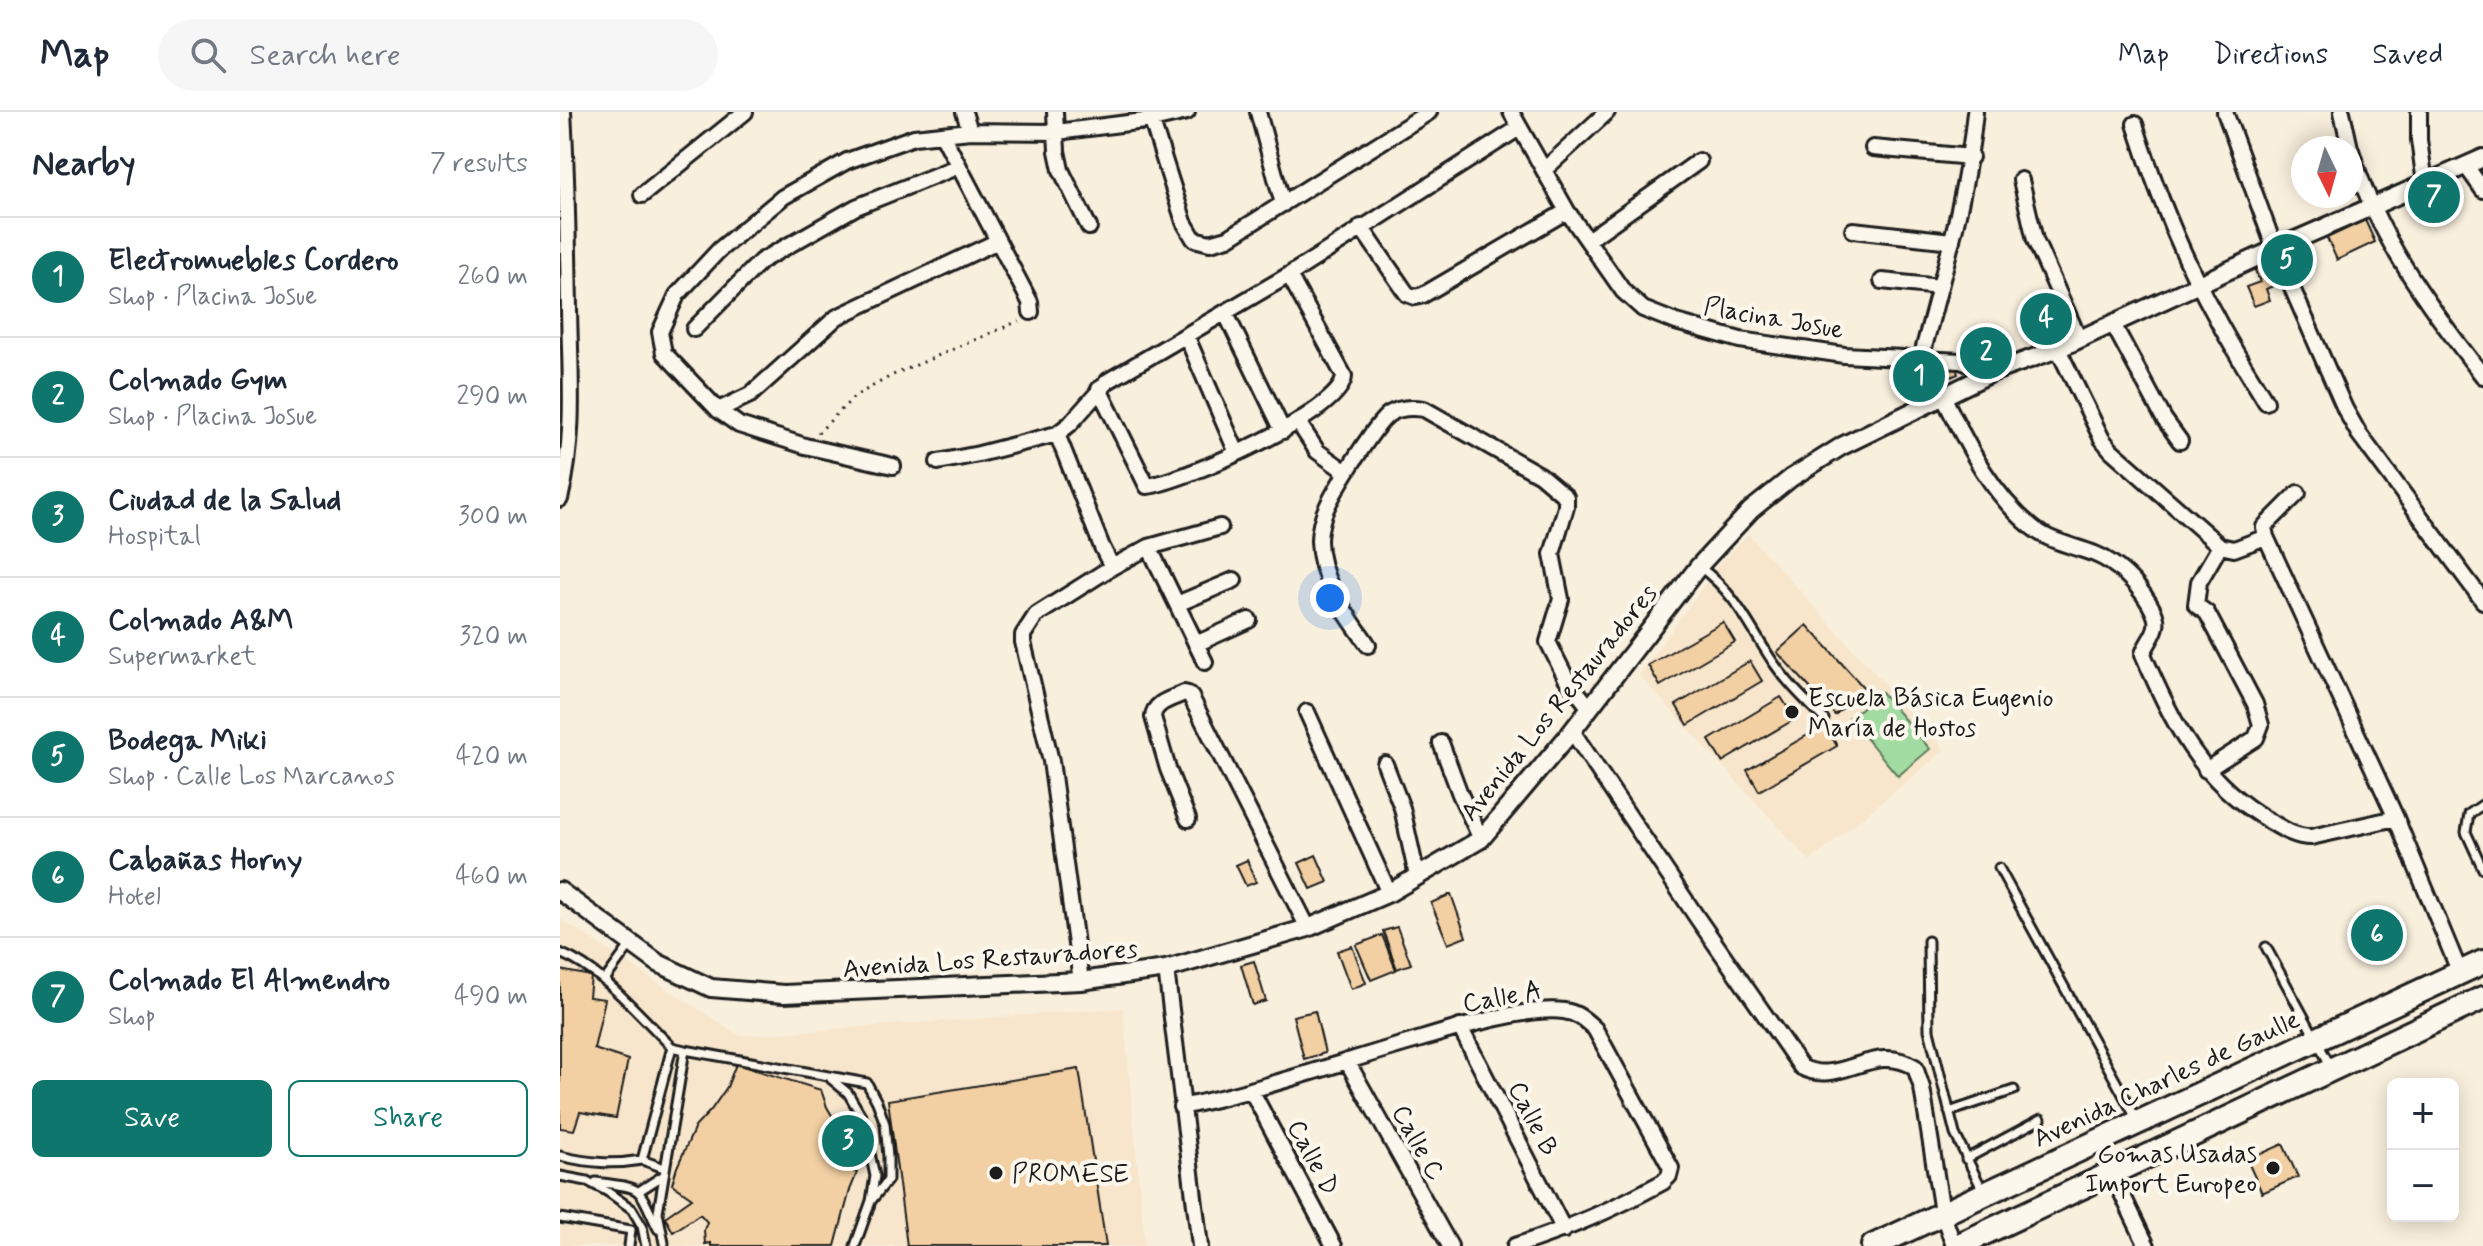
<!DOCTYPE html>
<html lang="en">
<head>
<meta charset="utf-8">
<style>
  :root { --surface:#fff; --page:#f6f6f7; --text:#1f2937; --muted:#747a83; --line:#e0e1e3; --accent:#0f766e }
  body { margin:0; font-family:Mynerve,sans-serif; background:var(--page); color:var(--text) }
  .controls { position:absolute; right:24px; bottom:24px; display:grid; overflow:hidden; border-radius:12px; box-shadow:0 4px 20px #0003 }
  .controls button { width:72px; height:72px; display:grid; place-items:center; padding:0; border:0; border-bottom:2px solid var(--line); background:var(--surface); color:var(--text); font:40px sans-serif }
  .compass { position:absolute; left:1731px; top:24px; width:72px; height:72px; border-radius:50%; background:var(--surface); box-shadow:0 4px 20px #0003; rotate:175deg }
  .you { position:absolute; left:770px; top:486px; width:28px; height:28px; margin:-20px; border:6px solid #fff; border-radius:50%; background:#1a73e8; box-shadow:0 0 0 12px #1a73e833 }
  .badge { display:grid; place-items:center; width:52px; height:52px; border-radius:50%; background:var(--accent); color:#fff; font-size:26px; font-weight:700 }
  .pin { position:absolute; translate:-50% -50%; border:4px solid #fff; box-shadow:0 2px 8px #0006 }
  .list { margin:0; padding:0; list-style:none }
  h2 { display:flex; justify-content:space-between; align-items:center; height:104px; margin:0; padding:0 32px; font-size:34px }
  h2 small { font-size:26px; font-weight:400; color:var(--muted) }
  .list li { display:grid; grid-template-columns:52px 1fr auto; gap:24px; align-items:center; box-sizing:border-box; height:120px; padding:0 32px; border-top:2px solid var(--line) }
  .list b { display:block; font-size:30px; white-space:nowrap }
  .list p { margin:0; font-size:26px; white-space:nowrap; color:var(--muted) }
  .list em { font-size:26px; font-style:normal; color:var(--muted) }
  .actions { display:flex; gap:16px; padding:24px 32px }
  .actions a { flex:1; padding:18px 0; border:2px solid var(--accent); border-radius:12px; text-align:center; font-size:28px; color:var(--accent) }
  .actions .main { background:var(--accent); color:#fff }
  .icon { flex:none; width:44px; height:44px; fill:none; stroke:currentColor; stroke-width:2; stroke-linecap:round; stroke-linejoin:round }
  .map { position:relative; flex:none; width:1923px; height:1134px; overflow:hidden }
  header { display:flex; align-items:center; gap:48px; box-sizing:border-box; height:112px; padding:0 40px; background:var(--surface); border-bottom:2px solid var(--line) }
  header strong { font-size:38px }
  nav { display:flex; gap:44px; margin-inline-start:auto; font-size:28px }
  .search { width:560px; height:72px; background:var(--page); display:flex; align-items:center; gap:20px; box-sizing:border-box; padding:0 28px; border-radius:44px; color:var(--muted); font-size:30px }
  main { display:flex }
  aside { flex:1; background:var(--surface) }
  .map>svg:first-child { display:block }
  .built { fill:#f7e6cc }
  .green { fill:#a2dca2; stroke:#5f7c5f; stroke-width:2 }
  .building { fill:#f2d0a3; stroke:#1c1c1c; stroke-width:2 }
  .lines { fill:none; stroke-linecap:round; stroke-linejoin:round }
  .service-casing { stroke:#1c1c1c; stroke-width:13 }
  .minor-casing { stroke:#1c1c1c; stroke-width:20 }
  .tertiary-casing { stroke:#1c1c1c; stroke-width:22 }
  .primary-casing { stroke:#1c1c1c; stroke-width:28 }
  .path { stroke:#1c1c1c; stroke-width:3; stroke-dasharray:2 6; stroke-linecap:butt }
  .service { stroke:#fbf7ec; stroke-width:7 }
  .minor { stroke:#fbf7ec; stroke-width:14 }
  .tertiary { stroke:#fbf7ec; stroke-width:16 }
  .primary { stroke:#fbf7ec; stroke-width:22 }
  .poi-dot { fill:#1c1c1c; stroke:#fbf7ec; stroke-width:3 }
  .labels { text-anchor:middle; stroke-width:8; stroke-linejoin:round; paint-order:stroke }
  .street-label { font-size:26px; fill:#1c1c1c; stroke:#fbf7ec }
  .poi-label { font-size:26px; fill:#1c1c1c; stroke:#fbf7ec; text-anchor:start }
</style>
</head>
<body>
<header>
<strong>Map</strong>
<div class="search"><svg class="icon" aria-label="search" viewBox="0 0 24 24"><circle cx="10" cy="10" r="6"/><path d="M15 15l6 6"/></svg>Search here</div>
<nav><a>Map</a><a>Directions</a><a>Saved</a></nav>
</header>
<main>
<aside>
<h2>Nearby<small>7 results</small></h2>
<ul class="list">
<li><span class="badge">1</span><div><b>Electromuebles Cordero</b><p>Shop · Placina Josue</p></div><em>260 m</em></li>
<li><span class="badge">2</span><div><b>Colmado Gym</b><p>Shop · Placina Josue</p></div><em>290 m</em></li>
<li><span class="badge">3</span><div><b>Ciudad de la Salud</b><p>Hospital</p></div><em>300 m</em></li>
<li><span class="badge">4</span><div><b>Colmado A&amp;M</b><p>Supermarket</p></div><em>320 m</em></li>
<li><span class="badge">5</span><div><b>Bodega Miki</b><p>Shop · Calle Los Marcanos</p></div><em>420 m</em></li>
<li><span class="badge">6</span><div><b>Cabañas Horny</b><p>Hotel</p></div><em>460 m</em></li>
<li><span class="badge">7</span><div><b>Colmado El Almendro</b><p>Shop</p></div><em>490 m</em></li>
</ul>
<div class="actions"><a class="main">Save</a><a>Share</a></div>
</aside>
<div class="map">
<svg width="1923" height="1134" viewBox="0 0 1923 1134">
  <rect width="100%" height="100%" fill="#f9efdd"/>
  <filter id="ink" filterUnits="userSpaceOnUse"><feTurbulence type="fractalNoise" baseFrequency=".0125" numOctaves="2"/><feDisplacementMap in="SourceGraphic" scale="16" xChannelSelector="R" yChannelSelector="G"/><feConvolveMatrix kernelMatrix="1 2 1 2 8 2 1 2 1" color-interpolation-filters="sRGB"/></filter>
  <g filter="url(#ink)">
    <!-- built -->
    <path class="built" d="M 1188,422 L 1385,638 L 1250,749 L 1079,563 L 1158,454 Z
      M 0,807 L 180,924 L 563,896 L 585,1134 L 0,1134 Z"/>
    <!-- green -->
    <path class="green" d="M 1321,580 L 1370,637 L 1338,664 L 1289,606 Z"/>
    <!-- building -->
    <path class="building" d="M 1805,108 L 1815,130 L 1777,148 L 1767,126 Z
      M 1732,141 L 1744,164 L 1734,169 L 1722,146 Z
      M 1704,152 L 1713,174 L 1706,177 L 1710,188 L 1694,194 L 1686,175 L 1700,170 L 1694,156 Z
      M 1493,195 L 1502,219 L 1482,226 L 1473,202 Z
      M 1477,212 L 1482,226 L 1473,229 L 1468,215 Z
      M 1396,255 L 1398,262 L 1354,281 L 1349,256 Z
      M 1163,510 L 1175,530 L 1100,574 L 1088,553 Z
      M 1247,513 L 1304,576 L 1275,603 L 1217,540 Z
      M 1190,549 L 1202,569 L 1128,613 L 1116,593 Z
      M 1221,585 L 1235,607 L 1162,650 L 1149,628 Z
      M 1265,613 L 1277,634 L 1199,679 L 1187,658 Z
      M 756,743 L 768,770 L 751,777 L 739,751 Z
      M 687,748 L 696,770 L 686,774 L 676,753 Z
      M 891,782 L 906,825 L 888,832 L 871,791 Z
      M 837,815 L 851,852 L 837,857 L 823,819 Z
      M 822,823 L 836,858 L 811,868 L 796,833 Z
      M 792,834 L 806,871 L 791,877 L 777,839 Z
      M 694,849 L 706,889 L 693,893 L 681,853 Z
      M 0,858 L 31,864 L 29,885 L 45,887 L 34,937 L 68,948 L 56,1006 L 20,1000 L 14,1018 L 0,1016 Z
      M 755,899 L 765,941 L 744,947 L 733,904 Z
      M 176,952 L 261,978 L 267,995 L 283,1022 L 286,1056 L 297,1061 L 290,1078 L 275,1134 L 151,1134 L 151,1131 L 145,1132 L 144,1118 L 147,1110 L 140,1102 L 113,1120 L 105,1105 L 132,1086 L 112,1072 L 117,1055 L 135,1015 L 151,998 L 167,975 Z
      M 519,957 L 546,1134 L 347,1134 L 328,988 Z
      M 1723,1032 L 1738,1065 L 1702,1081 L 1687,1048 Z"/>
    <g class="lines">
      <defs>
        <path id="service" d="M 1140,455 C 1178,484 1188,513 1213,550 C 1228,572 1246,589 1264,607
          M 1922,693 L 1909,702 L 1906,720 L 1923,757
          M 1439,756 L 1577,1008
          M 1368,829 L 1369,918 L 1395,1022 L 1423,1079
          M 1706,835 L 1770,953
          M 0,841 C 44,859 78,902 112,935 L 125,938 L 98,1100 L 104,1131
          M 44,869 L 71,832
          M 125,938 L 307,971 L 317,990 L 325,1012 L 328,1045 L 328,1068 L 311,1089
          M 271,967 L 288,981 L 302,1005 L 315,1064 L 311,1089 L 295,1134
          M 1389,1000 L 1454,978
          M 0,1044 C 29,1051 53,1053 82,1048 L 112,935
          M 1406,1047 L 1481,1007
          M 82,1048 L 104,1056
          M 0,1064 L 27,1069 L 48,1080 L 72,1097 L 82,1114 L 86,1134
          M 36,1070 C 86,1077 76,1072 98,1117
          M 79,1079 L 104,1063
          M 0,1106 L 71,1118 L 69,1134"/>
        <path id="minor" d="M 404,0 L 410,19
          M 495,0 L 497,39 L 501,58 L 529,115
          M 589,0 L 624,110 L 634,127 L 650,131 L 668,126 L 869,0
          M 698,0 L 723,92
          M 951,0 L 1007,99 L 1063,179 L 1083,197 L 1116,210 L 1180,228 L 1284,243 L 1401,249 L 1431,261
          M 1665,0 L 1715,137 L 1785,297 L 1799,322 L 1923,489
          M 1782,0 L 1790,36
          M 1859,0 L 1859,28 L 1865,71
          M 1575,12 C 1596,79 1622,144 1656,205 C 1671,234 1689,262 1706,290
          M 382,22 L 470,190 L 471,200
          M 1313,36 L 1411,45
          M 1791,38 C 1816,123 1869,195 1923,264
          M 1906,54 L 1923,78
          M 984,58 L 1047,0
          M 1461,68 L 1475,128 L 1519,227
          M 82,83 L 185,0
          M 801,115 L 847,182 L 855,185 L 863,183 L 1007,99
          M 1293,118 L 1392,129
          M 1028,128 L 1139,49
          M 1322,169 L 1380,175
          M 665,200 L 723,319
          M 1553,212 L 1604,307 L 1620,329
          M 134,217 L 201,149 L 296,95 L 399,54
          M 626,223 L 677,341
          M 1498,237 L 1542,327 L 1551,338 L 1660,434 L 1674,437 L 1706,425 L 1836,706 L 1900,861
          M 1361,247 C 1382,165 1407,84 1415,0
          M 539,277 L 587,374 C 622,370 784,300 784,264 L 729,163
          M 1383,284 C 1407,332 1430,381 1473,416 C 1490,430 1515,434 1535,442 C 1557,451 1577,471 1589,491 C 1593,498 1598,506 1596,514 C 1595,523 1586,532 1583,542 C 1612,610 1640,668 1706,707 C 1721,716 1734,725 1751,725 L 1836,706
          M 158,298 L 190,283 L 277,205 L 438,129
          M 738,310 L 757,339 L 786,360
          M 497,322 L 542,435 L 552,455
          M 378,350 L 419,342 L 497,322 L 510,312 L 548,269 L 729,163 L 959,16
          M 333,354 L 245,334 L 179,313 L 158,298 L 104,241 L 100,220 L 117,183 L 159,138 L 223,85 L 287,49 L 354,25 L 410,19 L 497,20 L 592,8 L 627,0
          M 0,387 C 16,324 10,261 9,197 C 8,131 7,66 3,0
          M 1706,425 L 1704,415 L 1738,381
          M 589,435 L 645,550
          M 617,492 L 674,468
          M 636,532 L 689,508
          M 808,533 C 787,502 760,470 759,429 C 759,422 761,412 763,405 C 768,387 815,312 829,302 C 840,295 852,295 864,297 L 980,363 L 1006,385 L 1006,395 L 992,442 L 1001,487 L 988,530 L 1006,566 L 1029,595
          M 747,600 L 829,781
          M 1012,619 L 1138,807 L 1241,955 C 1281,976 1312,929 1355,955 L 1362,976 L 1382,1100 L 1394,1134
          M 881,631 L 900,682 L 921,727
          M 825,652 L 842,696 L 857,764
          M 1646,658 L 1696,626 L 1701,613 L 1695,592 L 1647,501 L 1636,493 L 1639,470 L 1660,434
          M 628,707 L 608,657 L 593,605 C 594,590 612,587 624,581 L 628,582 L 631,585 L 748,816
          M 606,857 L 640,1134
          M 521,869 L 491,649 L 463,530 L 463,523 L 476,503 L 552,455 L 589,435 L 660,415
          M 900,915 L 1004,1118
          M 787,949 L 890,1134
          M 691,978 L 774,1134
          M 621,995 C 702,978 781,950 861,927 C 897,916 969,894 1004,899 C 1018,901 1025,908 1035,917 L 1111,1056 L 1109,1064 L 1103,1070 C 1052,1098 1010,1116 955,1134
          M 1551,1059 L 1587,1134"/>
        <path id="tertiary" d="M 0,779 L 98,851 L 151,876 L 224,882 L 521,869 L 606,857 L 748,816 L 829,781 L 921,727 L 1012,619 L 1139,454 L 1191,398 L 1231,366 L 1282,334 L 1431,261 L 1498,237 L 1715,137 L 1923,46"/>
        <path id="primary" d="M 1313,1134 L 1923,850
          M 1397,1134 L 1923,886"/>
      </defs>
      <!-- service casing -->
      <use href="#service" class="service-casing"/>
      <!-- minor casing -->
      <use href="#minor" class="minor-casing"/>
      <!-- tertiary casing -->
      <use href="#tertiary" class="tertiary-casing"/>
      <!-- primary casing -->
      <use href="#primary" class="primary-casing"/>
      <!-- path -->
      <path class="path" d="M 258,321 L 295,284 L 333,263 L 459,209"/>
      <!-- service -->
      <use href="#service" class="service"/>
      <!-- minor -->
      <use href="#minor" class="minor"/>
      <!-- tertiary -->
      <use href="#tertiary" class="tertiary"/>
      <!-- primary -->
      <use href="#primary" class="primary"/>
    </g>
  </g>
  <!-- markers -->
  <g class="poi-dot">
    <circle cx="1232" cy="600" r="8"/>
    <circle cx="1713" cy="1056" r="8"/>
    <circle cx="436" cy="1061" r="8"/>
  </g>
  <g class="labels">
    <!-- street labels -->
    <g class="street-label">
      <text transform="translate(1214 205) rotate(10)" y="9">Placina Josue</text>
      <text transform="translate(998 590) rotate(-51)" y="9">Avenida Los Restauradores</text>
      <text transform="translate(430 846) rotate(-4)" y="9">Avenida Los Restauradores</text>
      <text transform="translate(942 884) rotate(-10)" y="9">Calle A</text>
      <text transform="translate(1606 966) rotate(-25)" y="9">Avenida Charles de Gaulle</text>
      <text transform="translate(974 1006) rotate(63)" y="9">Calle B</text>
      <text transform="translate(859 1030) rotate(61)" y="9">Calle C</text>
      <text transform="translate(754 1045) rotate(62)" y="9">Calle D</text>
    </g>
    <!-- poi labels -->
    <g class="poi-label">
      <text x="1248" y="594">Escuela Básica Eugenio<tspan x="1248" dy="30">María de Hostos</tspan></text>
      <text x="1697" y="1050" text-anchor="end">Gomas Usadas<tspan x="1697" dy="30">Import Europeo</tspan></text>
      <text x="452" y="1070">PROMESE</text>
    </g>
  </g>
</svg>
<div class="controls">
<button>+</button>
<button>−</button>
</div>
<svg class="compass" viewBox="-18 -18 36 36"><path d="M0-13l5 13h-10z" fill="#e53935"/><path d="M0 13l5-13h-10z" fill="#747a83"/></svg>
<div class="you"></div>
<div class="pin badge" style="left:1359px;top:264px">1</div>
<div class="pin badge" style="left:1426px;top:241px">2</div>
<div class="pin badge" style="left:288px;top:1029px">3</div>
<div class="pin badge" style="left:1486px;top:207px">4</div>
<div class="pin badge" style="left:1727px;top:148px">5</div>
<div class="pin badge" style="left:1817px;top:823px">6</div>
<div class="pin badge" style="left:1874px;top:85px">7</div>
</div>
</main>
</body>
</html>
